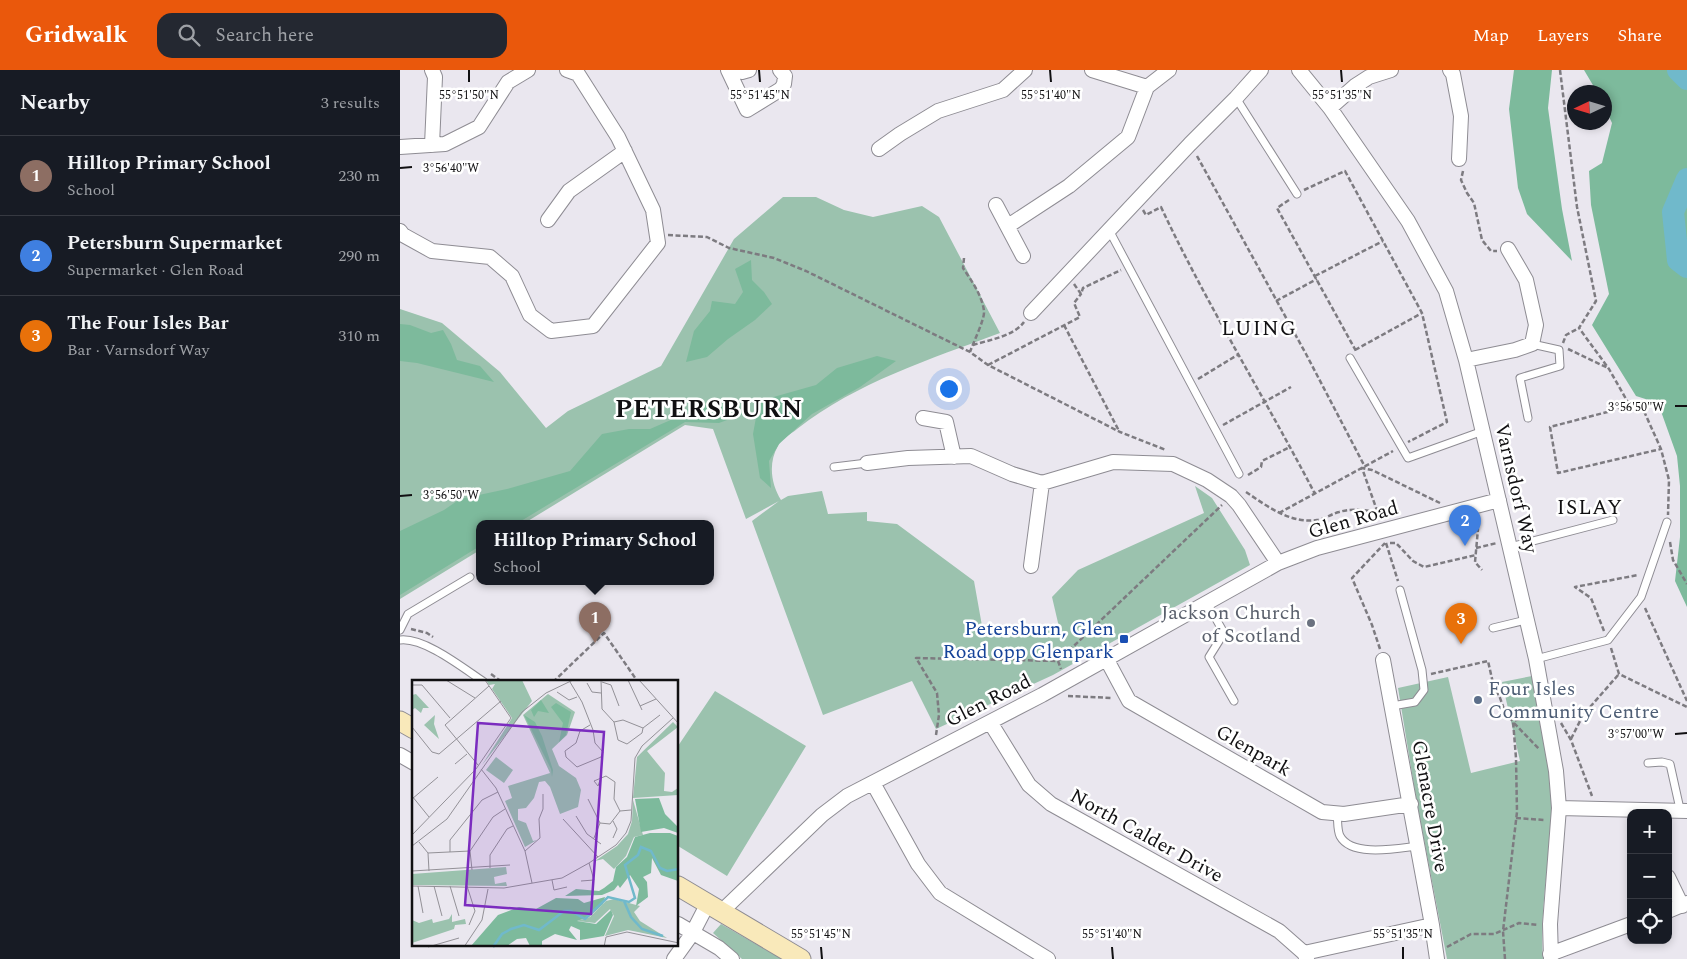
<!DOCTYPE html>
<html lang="en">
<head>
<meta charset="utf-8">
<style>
  :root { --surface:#171b24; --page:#242831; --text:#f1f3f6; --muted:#9ea1a6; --line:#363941; --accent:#ea580c }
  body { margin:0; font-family:Spectral,serif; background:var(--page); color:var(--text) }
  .controls { position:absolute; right:15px; bottom:15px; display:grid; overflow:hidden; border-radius:10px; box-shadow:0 2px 8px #0003 }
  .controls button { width:45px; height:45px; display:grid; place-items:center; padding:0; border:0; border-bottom:1px solid var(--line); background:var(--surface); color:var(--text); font:25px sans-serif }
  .compass { position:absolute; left:1167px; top:15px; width:45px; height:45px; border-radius:50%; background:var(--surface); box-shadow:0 2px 8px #0003; rotate:266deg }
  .you { position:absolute; left:548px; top:318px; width:18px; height:18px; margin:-12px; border:4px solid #fff; border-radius:50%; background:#1a73e8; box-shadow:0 0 0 8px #1a73e833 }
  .badge { display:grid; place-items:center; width:32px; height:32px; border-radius:50%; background:var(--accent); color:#fff; font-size:16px; font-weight:700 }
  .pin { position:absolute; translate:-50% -41px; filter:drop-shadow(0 1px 2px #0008) }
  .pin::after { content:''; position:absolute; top:26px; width:18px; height:15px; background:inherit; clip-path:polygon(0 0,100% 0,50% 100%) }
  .popup { position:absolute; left:76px; top:450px; width:238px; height:65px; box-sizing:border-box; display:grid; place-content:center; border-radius:10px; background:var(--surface); filter:drop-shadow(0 1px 4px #0005); font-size:16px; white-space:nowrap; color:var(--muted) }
  .popup b { font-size:19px; color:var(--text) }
  .popup::after { content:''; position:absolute; left:50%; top:100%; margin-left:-10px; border:10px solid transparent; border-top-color:var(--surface) }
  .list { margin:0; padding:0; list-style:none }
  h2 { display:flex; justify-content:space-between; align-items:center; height:65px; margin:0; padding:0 20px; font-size:21px }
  h2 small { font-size:16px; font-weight:400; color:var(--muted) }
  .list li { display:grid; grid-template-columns:32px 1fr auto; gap:15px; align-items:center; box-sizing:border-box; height:80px; padding:0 20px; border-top:1px solid var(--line) }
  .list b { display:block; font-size:19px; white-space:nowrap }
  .list p { margin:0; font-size:16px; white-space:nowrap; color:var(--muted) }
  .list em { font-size:16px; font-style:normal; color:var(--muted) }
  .icon { flex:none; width:28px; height:28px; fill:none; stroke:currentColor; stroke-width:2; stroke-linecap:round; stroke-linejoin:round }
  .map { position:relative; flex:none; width:1287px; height:889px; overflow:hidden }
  header { display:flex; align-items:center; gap:30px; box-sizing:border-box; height:70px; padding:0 25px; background:var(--accent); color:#fff }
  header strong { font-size:24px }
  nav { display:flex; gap:28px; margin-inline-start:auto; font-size:18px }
  .search { width:350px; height:45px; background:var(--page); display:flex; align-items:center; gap:12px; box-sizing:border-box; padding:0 18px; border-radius:15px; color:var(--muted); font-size:19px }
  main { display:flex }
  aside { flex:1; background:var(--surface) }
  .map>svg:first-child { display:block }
  .green { fill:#9bc2ae }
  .forest { fill:#7dba9c }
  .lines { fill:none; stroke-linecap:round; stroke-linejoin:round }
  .river { stroke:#70b9cb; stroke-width:22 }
  .lane-casing { stroke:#8e8c93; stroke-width:9 }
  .street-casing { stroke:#8e8c93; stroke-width:16 }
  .secondary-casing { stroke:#8e8c93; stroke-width:21 }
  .path { stroke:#7d7b80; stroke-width:2.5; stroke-dasharray:5 2.5; stroke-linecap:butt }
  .lane { stroke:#fff; stroke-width:7 }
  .street { stroke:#fff; stroke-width:14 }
  .secondary { stroke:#f9e9ba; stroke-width:19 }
  .ticks { fill:none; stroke:#111012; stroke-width:2 }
  .worship-dot { fill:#6b7280; stroke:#fff; stroke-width:2 }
  .transit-dot { fill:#1a4fb4; stroke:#fff; stroke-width:2 }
  .service-dot { fill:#5c6f8a; stroke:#fff; stroke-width:2 }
  .labels { text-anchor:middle; stroke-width:5; stroke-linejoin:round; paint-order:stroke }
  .street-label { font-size:20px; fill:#111012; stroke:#fff }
  .worship-label { font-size:20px; fill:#5b616d; stroke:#fff; text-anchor:end }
  .transit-label { font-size:20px; fill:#164399; stroke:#fff; text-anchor:end }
  .service-label { font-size:20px; fill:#4e5e75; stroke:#fff; text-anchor:start }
  .neighbourhood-label { font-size:21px; letter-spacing:1px; fill:#111012; stroke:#fff }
  .district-label { font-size:25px; font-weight:bold; letter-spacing:1px; fill:#111012; stroke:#fff }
  .inset-river { fill:none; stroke:#70b9cb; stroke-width:2.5 }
  .inset-road { fill:none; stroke:#939197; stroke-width:1 }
  .view { fill:#7b2cbf; fill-opacity:0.15; stroke:#7b2cbf; stroke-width:2.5 }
  .inset-edge { fill:none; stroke:#111012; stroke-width:2.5 }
  .ticks-label { font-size:12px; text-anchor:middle; fill:#111012; stroke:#fff; stroke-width:5; stroke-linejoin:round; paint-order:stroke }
</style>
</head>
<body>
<header>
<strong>Gridwalk</strong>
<div class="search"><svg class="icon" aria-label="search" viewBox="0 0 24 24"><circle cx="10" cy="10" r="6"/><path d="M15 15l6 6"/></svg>Search here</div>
<nav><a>Map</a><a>Layers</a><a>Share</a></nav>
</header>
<main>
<aside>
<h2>Nearby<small>3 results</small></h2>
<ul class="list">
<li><span class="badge" style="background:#8d6e63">1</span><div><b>Hilltop Primary School</b><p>School</p></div><em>230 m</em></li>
<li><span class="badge" style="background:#3f7fe0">2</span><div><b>Petersburn Supermarket</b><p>Supermarket · Glen Road</p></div><em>290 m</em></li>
<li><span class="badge" style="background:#e8710a">3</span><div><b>The Four Isles Bar</b><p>Bar · Varnsdorf Way</p></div><em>310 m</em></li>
</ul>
</aside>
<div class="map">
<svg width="1287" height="889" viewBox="0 0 1287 889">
  <rect width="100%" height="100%" fill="#eae7ef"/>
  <!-- green -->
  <path class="green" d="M 383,127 L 416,127 L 444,140 L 473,147 L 522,136 L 539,147 L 600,263 C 531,289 457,312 397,359 C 391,364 381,369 378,376 C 368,393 371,414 381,430 L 388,426 L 422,421 L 428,444 L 467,442 L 467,451 L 497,454 L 574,511 L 584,567 L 659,557 L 652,527 L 678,500 L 804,443 L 795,416 L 812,428 L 845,480 L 850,495 L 653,605 L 536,659 L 512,611 L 423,645 L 352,451 L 379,431 L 346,449 L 313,359 L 285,355 L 123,454 L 80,454 L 80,480 L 0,529 L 0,239 L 42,253 L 100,302 L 146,358 L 168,341 L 261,296 L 334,169 Z
    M 1132,606 C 1141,649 1154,693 1152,737 C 1151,788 1139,838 1143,889 L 1047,889 L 1016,728 L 998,618 L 1048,607 L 1071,703 L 1120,691 L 1102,612 Z
    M 315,621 L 406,676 L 327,806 L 278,776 L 278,676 Z
    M 321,854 L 382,889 L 342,889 L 313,863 Z"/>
  <!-- forest -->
  <path class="forest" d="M 1114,0 L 1152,0 L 1148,38 L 1162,139 L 1172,191 L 1127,144 L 1118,118 L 1109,39 Z
    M 1184,0 L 1287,0 L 1287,537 L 1275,511 L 1280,467 L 1280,416 L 1277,386 L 1258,333 L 1236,326 L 1192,255 L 1209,224 L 1191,135 L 1189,101 L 1202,93 L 1212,53 L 1205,38 L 1204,22 L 1197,22 Z
    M 351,190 L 352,210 L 364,222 L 372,234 L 355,250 L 328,269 L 307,287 L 286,292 L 294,261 L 310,241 L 312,231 L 335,234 L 343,222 L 335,199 Z
    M 0,254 L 10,255 L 31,263 L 43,260 L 51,274 L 57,290 L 80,296 L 94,312 L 17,293 L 0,291 Z
    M 477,286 L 496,291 L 460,317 L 412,344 L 379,374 L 369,391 L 371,418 L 360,408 L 353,364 L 359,331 L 416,315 L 437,298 Z
    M 331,330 L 343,344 L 319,353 L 285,352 L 116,454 L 80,454 L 80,476 L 0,525 L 0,461 L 44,440 L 60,429 L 107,419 L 170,401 L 202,364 L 229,359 L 250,359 L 273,349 L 291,337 Z"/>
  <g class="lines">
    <!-- river -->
    <path class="river" d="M 1278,0 L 1287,9
      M 1287,109 L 1273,142 L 1278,190 L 1287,197"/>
    <defs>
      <path id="lane" d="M 836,28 L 897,124
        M 709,160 L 839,404
        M 950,288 L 1008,388 L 1083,361
        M 1128,348 L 1120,308 L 1160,296 L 1159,280 L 1132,274
        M 434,397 L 467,393
        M 1110,477 L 1213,450
        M 807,533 L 824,563 L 809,587 L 834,631
        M 1093,558 L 1126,550
        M 0,560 L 8,544 L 70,507
        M 0,570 C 24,567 63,598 84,612
        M 1136,589 L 1208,570 L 1241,527 L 1267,452
        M 992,636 L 1015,632 L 1024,620 L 1022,600 L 1000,520
        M 1248,693 L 1262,692 L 1270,694 L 1280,739
        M 937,743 C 938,750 937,760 940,766 C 952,788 999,778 1018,776"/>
      <path id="street" d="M 32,0 L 35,7 L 32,75
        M 328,0 L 347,40 L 381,19 L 384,14 L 385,6 L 380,0
        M 692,0 L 747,17
        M 899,0 L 930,38 L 1008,151 L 1046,221 L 1066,290 L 1136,589 L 1156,701 L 1159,738 L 1150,854 L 1151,889
        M 1050,0 L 1053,4 L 1061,46 L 1059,89
        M 342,2 L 349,0
        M 747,17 L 769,0
        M 930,38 L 955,16 L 969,7 L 991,0
        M 0,77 L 45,74 L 79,57 L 108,12 L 128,0
        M 479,79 L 500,64 L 538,41 L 603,20 L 625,0
        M 596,135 L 623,186
        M 148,150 L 169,121 L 225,81
        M 608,156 L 669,116 L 728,67 L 747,17
        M 0,161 L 3,165 L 32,181 L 90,187 L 112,206 L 130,245 L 151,261 L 193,256 L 258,173 L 253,140 L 218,67 L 178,4 L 167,0
        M 631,243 L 790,74 L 836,28 L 861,0
        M 1066,290 L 1115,280 L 1132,274 L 1136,255 L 1126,210 L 1108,179
        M 523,348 L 546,352 L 554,387
        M 467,393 L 508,388 L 571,386 L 612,404 L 642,413 L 713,392 L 773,394 L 807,410 L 831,426 L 839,435 L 878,493
        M 631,496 L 642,413
        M 707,590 L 729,631 L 922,742 L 944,744 L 1011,734
        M 983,590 L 1032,855 L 1037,889
        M 590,652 L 629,715 L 651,734 L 879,861 L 904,883 L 907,889
        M 0,685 L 14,693
        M 473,713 L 518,794 L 540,823 L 648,889
        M 1159,738 L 1287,741
        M 1268,807 L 1282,836
        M 1268,841 L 1287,833
        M 321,842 L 422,745 L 447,726 L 642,625 L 878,493 L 917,478 L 1099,430
        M 278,854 L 319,878 L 332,889
        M 904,883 L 1032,855
        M 1150,884 L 1231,854
        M 274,889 L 292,864 L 307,835"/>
      <path id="secondary" d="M 0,651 L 14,659
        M 278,816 L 401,889"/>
    </defs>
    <!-- lane casing -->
    <use href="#lane" class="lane-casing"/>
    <!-- street casing -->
    <use href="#street" class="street-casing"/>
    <!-- secondary casing -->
    <use href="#secondary" class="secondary-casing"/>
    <!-- path -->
    <path class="path" d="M 1160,0 L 1177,137 L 1196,231 L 1179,258 L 1209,299 L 1230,336 L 1243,339 L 1261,379 L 1269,410 L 1268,445
      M 797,86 L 906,284 L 965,397
      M 1063,101 L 1061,110 L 1067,123 L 1074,133 L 1082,170 L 1091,181 L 1097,181
      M 904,120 L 945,101 L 1022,243 L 1047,352 L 1008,372
      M 889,130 L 877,138 L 956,281
      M 743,140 L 746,145 L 761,137 C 807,235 865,328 915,424
      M 268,165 L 307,167 L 329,178 L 374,188 L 406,201 L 570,282 L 588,295 L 720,362 L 766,380
      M 564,188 L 563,198 C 571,210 582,225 584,241 C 585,249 573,273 570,282
      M 915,206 L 983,171
      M 674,214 L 681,224 L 683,218 L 721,200
      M 876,231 L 917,209
      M 664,255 L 719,361
      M 1163,273 L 1166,265 L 1179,258
      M 573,275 C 589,270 614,266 624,252
      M 1168,279 L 1208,298
      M 955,280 L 1022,243
      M 588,295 L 680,247 L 674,233 L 681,224
      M 798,309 L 839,284
      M 1230,336 L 1150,357 L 1158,403 L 1261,379
      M 823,355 L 891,317
      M 848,405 L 861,397 L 862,391 L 890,377
      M 846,422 C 867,436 890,454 917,450 C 925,449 931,444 939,442 C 952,438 964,440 977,442
      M 879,443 L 993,381
      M 980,449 L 962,398 L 972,400 L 1040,433
      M 1062,453 L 1078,459 L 1075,492 L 1082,500
      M 1270,472 L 1273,490 L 1287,514
      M 986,473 L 998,511
      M 990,473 L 996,473 L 1013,491 L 1024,497 L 1076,485
      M 1076,478 L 1097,473
      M 1245,538 L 1287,631
      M 11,559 L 27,563 L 33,567
      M 1204,561 L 1191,528 L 1175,517 L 1238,505
      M 1211,578 L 1219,604 L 1287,637
      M 980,579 L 972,555 L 952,508 L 985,473
      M 658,591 L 822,435
      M 91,604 L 102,612
      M 1031,604 L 1088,591 L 1095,622 L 1099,625 L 1106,645 L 1113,651 L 1133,645
      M 153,612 L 204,563 L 238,612
      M 668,626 L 712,628
      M 1114,653 L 1139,679
      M 1161,653 L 1171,670 L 1192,726
      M 536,665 L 539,645 L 537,623 L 516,588 L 658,591 L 661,599
      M 1171,669 L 1183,645 L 1219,604
      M 1116,748 L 1144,750
      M 1047,877 L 1071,864 L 1094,864 L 1119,853 L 1138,855
      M 1105,889 L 1103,861 L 1117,742 L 1116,688 L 1113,651"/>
    <!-- lane -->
    <use href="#lane" class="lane"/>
    <!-- street -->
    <use href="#street" class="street"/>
    <!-- secondary -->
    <use href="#secondary" class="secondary"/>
  </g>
  <!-- ticks -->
  <path class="ticks" d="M 69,0 L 69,12M 359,0 L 360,12M 650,0 L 651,12M 941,0 L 942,12M 0,98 L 12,97M 1275,336 L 1287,336M 0,426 L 12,425M 1275,664 L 1287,663M 421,877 L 422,889M 712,877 L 713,889M 1003,877 L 1003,889"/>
  <!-- markers -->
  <circle class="worship-dot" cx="911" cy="553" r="5"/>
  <rect class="transit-dot" x="719" y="564" width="10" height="10" rx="2.5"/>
  <circle class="service-dot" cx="1078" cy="630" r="5"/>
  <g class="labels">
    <!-- street labels -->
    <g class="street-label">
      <text transform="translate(1117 418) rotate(77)" y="7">Varnsdorf Way</text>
      <text transform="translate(953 449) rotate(-16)" y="7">Glen Road</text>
      <text transform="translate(588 630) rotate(-27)" y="7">Glen Road</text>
      <text transform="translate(854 680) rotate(30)" y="7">Glenpark</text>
      <text transform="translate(1031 736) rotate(80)" y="7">Glenacre Drive</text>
      <text transform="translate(747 765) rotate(29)" y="7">North Calder Drive</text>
    </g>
    <!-- worship labels -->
    <g class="worship-label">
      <text x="901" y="549">Jackson Church<tspan x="901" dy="23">of Scotland</tspan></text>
    </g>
    <!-- transit labels -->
    <g class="transit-label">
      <text x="714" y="565">Petersburn, Glen<tspan x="714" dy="23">Road opp Glenpark</tspan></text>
    </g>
    <!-- service labels -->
    <g class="service-label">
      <text x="1088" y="625">Four Isles<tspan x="1088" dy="23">Community Centre</tspan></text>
    </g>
    <!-- neighbourhood labels -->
    <g class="neighbourhood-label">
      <text x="859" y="265">LUING</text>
      <text x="1190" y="444">ISLAY</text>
    </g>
    <!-- district labels -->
    <g class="district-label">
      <text x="309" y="347">PETERSBURN</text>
    </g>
  </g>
  <!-- overview -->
  <g transform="translate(12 610)">
    <rect width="266" height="266" fill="#eae7ef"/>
    <path d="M 74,0 L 110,0 L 120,21 L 70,85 L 100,38 L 80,9 L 83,4 L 77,5 ZM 4,14 L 17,28 L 11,28 L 9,33 L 3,28 L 0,30 L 0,15 ZM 136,14 L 163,32 L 155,55 L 140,69 L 147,86 L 164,98 L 169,110 L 166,127 L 148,134 L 138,107 L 133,101 L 127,102 L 122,118 L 114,128 L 106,129 L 106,140 L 114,143 L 121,161 L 125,160 L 113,167 L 93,121 L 100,118 L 96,106 L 138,93 L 111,35 ZM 23,35 L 22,44 L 27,59 L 12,45 ZM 261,42 L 266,47 L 235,71 L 253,93 L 252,111 L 260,112 L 266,108 L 266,115 L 221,118 L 225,77 ZM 84,77 L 101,90 L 92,103 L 74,90 ZM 221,120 L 231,155 L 222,157 L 214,176 L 202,189 L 191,179 L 183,181 L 205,166 L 216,154 L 220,141 ZM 94,187 L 95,194 L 82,197 L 83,204 L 94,202 L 95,206 L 0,205 L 0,194 ZM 202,219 L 228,226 L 222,232 L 228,241 L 255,258 L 216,250 L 193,256 L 202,236 L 198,229 L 183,243 L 165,241 L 178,237 L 194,221 ZM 40,234 L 40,242 L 53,239 L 54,244 L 43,245 L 42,249 L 0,263 L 0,240 L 7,243 L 20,239 L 21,243 L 37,239 Z" fill="#9bc2ae"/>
    <path d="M 129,20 L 137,33 L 126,31 L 122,37 L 119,30 ZM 144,23 L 159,32 L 154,55 L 147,62 L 151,43 L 139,27 ZM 112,35 L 123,42 L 130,56 L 141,90 L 140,97 L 139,89 ZM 247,118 L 253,134 L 266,147 L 266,153 L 252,148 L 229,152 L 223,119 ZM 238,153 L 258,153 L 266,156 L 266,201 L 249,195 L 240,178 L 239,193 L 231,197 L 235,202 L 236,217 L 224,226 L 227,209 L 218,195 L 208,208 L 206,205 L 202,210 L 190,215 L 153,216 L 164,209 L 187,211 L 192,208 L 201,201 L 204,187 L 215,177 L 223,157 ZM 193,217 L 191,224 L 177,237 L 165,241 L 184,244 L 199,230 L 201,235 L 192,256 L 168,260 L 168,250 L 159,246 L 157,250 L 165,260 L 143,254 L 130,261 L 130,266 L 118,266 L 114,258 L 105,259 L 95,266 L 59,266 L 86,235 L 107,227 L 124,229 L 144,218 L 166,219 L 172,223 Z" fill="#7dba9c"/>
    <path class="inset-river" d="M 212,221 L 219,237 L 230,249 L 251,256M 81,267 L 90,254 L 99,249 L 112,245 L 127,250 L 152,231 L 159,231 L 173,239 L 196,217 L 217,222 L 223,218 L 213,185 L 226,175 L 229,167 L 239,171 L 248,188 L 255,191 L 267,189"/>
    <path class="inset-road" d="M 34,0 L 63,18M 189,0 L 190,29 L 202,42M 216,0 L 230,30M 227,0 L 267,44M 158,2 L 170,22 L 181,50 L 183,63 L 191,72 L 189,77 L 165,87 L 154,77 L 153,71 L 164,63 L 168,51 L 178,45M 190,2 L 199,5 L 207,26M 175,3 L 180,12 L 189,13M 0,5 L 10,5 L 38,38M 145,12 L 157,20 L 165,17M 228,26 L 244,19M 211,40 L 231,48 L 230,53 L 215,64 L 206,60 L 202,42 ZM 0,47 L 20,72 L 27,74 L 89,21M 231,48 L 248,35M 43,84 L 55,74M 66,85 L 33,45 L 77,6M 69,89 L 84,108 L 113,171 L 120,203M 188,100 L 186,106 L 182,101 L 194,96 L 203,102 L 202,119 L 208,131M 0,116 L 17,137M 0,119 L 26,97M 176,119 L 188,143 L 198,144 L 208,131 L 219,130M 164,136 L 175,154 L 189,164M 151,139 L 186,177M 0,155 L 64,89 L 99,38 L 73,0M 182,158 L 188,143M 201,158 L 205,149 L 201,141M 7,162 L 16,173 L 17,191M 0,166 L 35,139 L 110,32 L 134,13 L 161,0M 58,171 L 60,190M 113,171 L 128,158 L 127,139 L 131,129 L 131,114M 38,172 L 38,160 L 70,120 L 86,112M 16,173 L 58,171 L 81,137 L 93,129M 78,188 L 78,175 L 95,149 L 101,146M 0,191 L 98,185M 140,200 L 142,210 L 155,207M 169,201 L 182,200 L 177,183M 0,206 L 92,208 L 150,198 L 177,183 L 204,165 L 214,153 L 219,141 L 223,78 L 230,66 L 261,38M 6,206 L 11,233M 22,206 L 30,236M 38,206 L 47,236M 55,206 L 63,231 L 57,245M 16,267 L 47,258M 52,267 L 70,240 L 76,209M 192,267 L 194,257 L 215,252 L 267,263"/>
    <path class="view" d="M 66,43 L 192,52 L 179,234 L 53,225 Z"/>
    <rect width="266" height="266" class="inset-edge"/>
  </g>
  <g class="ticks-label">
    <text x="69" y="29">55°51'50"N</text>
    <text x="360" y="29">55°51'45"N</text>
    <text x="651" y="29">55°51'40"N</text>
    <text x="942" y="29">55°51'35"N</text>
    <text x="51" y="102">3°56'40"W</text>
    <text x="1236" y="341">3°56'50"W</text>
    <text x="51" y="429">3°56'50"W</text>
    <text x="1236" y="668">3°57'00"W</text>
    <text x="421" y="868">55°51'45"N</text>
    <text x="712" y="868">55°51'40"N</text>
    <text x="1003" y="868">55°51'35"N</text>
  </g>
</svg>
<div class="controls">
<button>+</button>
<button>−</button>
<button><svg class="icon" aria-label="locate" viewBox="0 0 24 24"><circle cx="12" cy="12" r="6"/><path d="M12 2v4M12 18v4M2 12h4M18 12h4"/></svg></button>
</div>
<svg class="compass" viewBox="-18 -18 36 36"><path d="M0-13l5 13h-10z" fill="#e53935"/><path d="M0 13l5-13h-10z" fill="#9ea1a6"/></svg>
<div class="you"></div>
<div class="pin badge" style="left:195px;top:573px;background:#8d6e63">1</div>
<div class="popup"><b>Hilltop Primary School</b>School</div>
<div class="pin badge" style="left:1065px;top:476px;background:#3f7fe0">2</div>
<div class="pin badge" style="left:1061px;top:574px;background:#e8710a">3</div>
</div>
</main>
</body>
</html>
